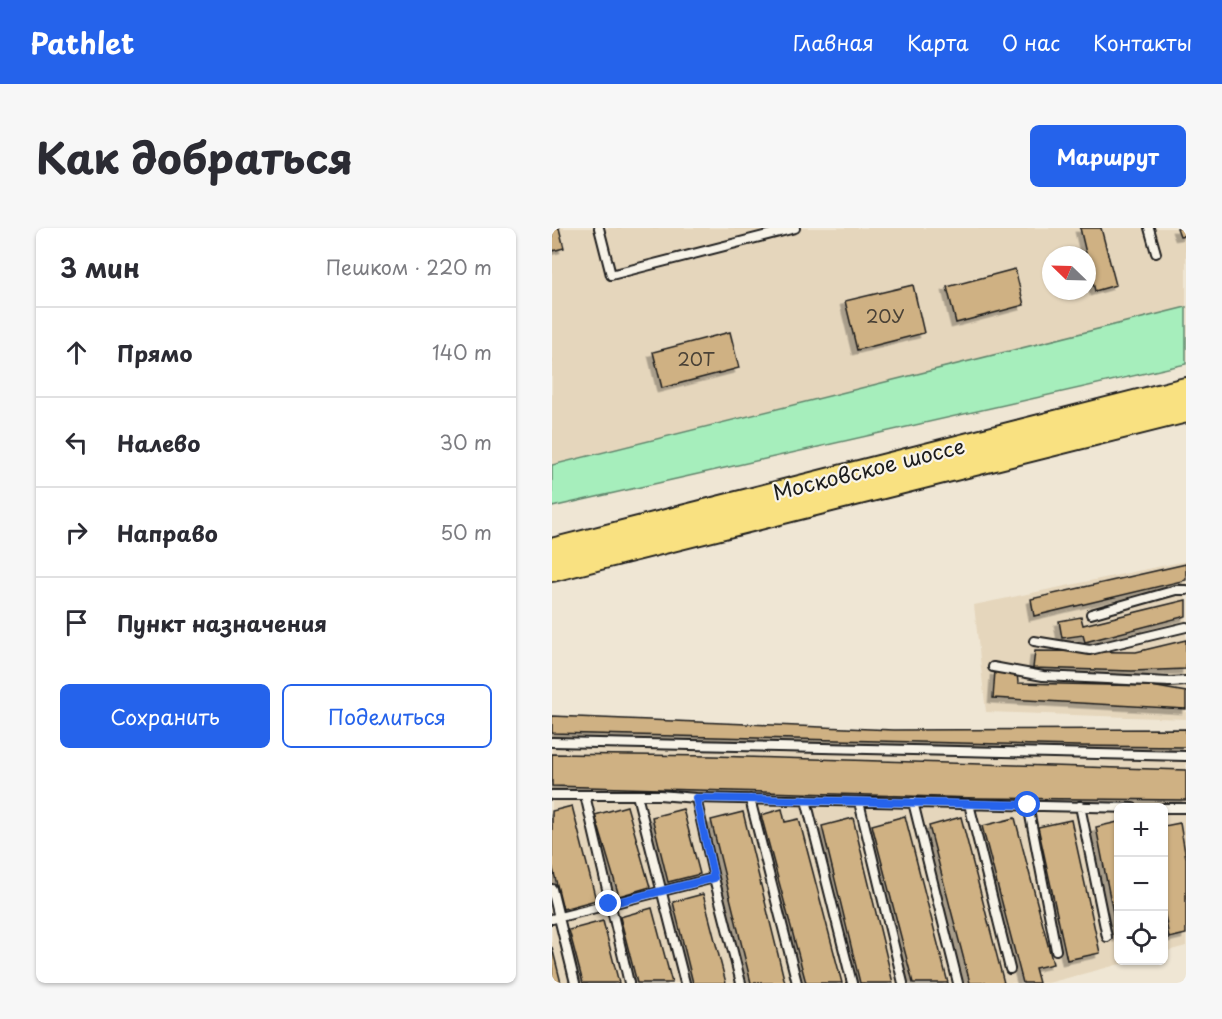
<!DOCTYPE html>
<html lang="ru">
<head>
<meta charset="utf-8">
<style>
  :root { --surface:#fff; --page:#f7f7f7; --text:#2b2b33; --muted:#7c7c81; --line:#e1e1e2; --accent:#2563eb }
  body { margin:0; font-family:"Playpen Sans",sans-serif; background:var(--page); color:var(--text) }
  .controls { position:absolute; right:18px; bottom:18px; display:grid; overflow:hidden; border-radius:9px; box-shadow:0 2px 4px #0004 }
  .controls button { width:54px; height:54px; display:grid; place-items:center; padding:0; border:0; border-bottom:2px solid var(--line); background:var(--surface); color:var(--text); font:30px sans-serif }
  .compass { position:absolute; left:490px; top:18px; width:54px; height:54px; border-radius:50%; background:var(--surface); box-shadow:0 2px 4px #0004; rotate:293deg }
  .stop { position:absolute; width:18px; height:18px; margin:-14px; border:4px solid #2563eb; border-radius:50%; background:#fff }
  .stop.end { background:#2563eb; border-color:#fff; box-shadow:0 2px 6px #0008 }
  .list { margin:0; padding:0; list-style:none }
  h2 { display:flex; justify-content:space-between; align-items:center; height:78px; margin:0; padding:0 24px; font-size:26px }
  h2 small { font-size:20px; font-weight:400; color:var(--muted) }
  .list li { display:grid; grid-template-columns:39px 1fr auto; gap:18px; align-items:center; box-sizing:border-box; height:90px; padding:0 24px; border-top:2px solid var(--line) }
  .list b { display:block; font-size:22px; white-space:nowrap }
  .list em { font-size:20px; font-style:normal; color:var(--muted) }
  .actions { display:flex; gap:12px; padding:18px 24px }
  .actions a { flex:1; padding:14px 0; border:2px solid var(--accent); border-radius:9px; text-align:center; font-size:21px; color:var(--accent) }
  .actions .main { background:var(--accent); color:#fff }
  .icon { flex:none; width:33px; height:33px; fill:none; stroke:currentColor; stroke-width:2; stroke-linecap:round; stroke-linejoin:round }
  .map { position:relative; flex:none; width:634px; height:755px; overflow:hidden; border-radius:9px }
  header { display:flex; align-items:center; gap:36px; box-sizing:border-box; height:84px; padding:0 30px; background:var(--accent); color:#fff }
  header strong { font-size:28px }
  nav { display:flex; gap:33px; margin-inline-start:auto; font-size:21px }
  .intro { display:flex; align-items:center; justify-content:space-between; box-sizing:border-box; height:144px; padding:0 36px }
  h1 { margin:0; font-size:42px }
  .button { padding:15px 27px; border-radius:9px; background:var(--accent); color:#fff; font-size:21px; font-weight:700 }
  main { display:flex; gap:36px; padding:0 36px }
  aside { flex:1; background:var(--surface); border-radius:9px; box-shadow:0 2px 4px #0004 }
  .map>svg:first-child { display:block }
  .built { fill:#e5d6bc; fill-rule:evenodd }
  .green { fill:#a6eebc; stroke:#61856c; stroke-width:1.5 }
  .building { fill:#cfb183; stroke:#1c1c1c; stroke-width:1.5; filter:url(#shadow) }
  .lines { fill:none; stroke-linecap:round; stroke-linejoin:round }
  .service-casing { stroke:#1c1c1c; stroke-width:12 }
  .primary-casing { stroke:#1c1c1c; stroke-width:28 }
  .service { stroke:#f7f3e8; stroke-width:8 }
  .primary { stroke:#f9e181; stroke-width:24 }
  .route { stroke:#2563eb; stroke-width:8 }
  .labels { text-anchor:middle; stroke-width:4.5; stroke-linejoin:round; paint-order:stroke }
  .number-label { font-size:18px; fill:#494136 }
  .street-label { font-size:21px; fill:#1c1c1c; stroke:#f7f3e8 }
</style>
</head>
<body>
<header>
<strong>Pathlet</strong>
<nav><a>Главная</a><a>Карта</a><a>О нас</a><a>Контакты</a></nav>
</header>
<div class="intro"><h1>Как добраться</h1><a class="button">Маршрут</a></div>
<main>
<aside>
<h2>3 мин<small>Пешком · 220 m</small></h2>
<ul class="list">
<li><svg class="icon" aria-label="ahead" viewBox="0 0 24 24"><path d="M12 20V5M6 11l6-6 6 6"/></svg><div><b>Прямо</b></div><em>140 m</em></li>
<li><svg class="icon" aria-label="left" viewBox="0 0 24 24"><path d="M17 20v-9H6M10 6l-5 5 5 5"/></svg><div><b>Налево</b></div><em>30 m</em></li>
<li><svg class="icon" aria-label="right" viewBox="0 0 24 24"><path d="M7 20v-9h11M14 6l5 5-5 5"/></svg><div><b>Направо</b></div><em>50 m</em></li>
<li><svg class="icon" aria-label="arrive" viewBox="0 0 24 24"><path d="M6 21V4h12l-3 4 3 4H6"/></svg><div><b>Пункт назначения</b></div></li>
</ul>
<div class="actions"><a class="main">Сохранить</a><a>Поделиться</a></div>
</aside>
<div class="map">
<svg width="634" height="755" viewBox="0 0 634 755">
  <defs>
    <filter id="shadow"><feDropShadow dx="-4.5" dy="4.5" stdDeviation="0" flood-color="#0004"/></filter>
  </defs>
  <rect width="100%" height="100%" fill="#efe6d4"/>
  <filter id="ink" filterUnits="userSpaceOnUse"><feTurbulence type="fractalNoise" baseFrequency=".0167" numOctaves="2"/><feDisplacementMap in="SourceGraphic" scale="12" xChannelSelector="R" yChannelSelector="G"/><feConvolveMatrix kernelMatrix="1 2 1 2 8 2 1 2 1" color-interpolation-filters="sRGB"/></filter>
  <g filter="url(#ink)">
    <!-- built -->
    <path class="built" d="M 0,0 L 634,0 L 634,79 L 0,237 ZM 499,27 L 535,27 L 535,63 L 499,63 Z
      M 634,333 L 634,491 L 434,484 L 422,377 Z
      M 0,488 L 342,502 L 634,501 L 634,718 L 612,724 L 612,580 L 566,580 L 566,732 L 580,733 L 496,755 L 0,755 Z"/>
    <!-- green -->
    <path class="green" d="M 634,79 L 634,136 L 0,279 L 0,237 Z"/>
    <!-- building -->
    <path class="building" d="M 0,0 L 7,0 L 12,20 L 0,23 Z
      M 528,0 L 549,0 L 564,57 L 543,63 Z
      M 625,0 L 634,0 L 634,7 L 628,8 Z
      M 463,41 L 472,77 L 404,95 L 395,59 Z
      M 361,57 L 372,105 L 305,122 L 293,73 Z
      M 178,104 L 187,140 L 110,160 L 101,124 Z
      M 634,336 L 634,352 L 482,388 L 479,371 Z
      M 634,372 L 634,388 L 533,414 L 531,407 L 510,410 L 507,393 L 529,389 L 531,397 Z
      M 634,412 L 634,441 L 580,443 L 481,440 L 483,423 L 584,424 Z
      M 443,443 L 465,445 L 466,455 L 599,458 L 634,464 L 634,481 L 441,470 Z
      M 0,488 L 342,502 L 634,501 L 634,519 L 525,518 L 0,505 Z
      M 0,526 L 161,528 L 634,542 L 634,572 L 425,570 L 0,558 Z
      M 20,578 L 44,672 L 11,681 L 0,637 L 0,583 Z
      M 75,578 L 98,659 L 67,668 L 43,587 Z
      M 131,581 L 148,646 L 116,654 L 100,589 Z
      M 230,581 L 233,594 L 247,591 L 290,755 L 254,755 L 209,587 Z
      M 191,584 L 233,755 L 199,755 L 159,592 Z
      M 353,588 L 396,755 L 361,755 L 320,597 Z
      M 409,589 L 452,755 L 418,755 L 377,598 Z
      M 301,590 L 341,755 L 308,755 L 270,598 Z
      M 463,590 L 501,736 L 483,740 L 487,755 L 471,755 L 430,598 Z
      M 519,592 L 548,725 L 515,732 L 486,599 Z
      M 566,594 L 566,710 L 544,599 Z
      M 628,595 L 634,630 L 634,706 L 617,710 L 612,681 L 612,598 Z
      M 151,666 L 174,755 L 141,755 L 121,674 Z
      M 100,680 L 120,755 L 85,755 L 68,689 Z
      M 51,693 L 67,755 L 31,755 L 17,702 Z
      M 0,719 L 9,755 L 0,755 Z"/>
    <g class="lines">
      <defs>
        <path id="service" d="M 47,0 L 59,47 L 243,0
          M 597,0 L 604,25
          M 539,386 L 624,362 L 634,362
          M 482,413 L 538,422 L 634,399
          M 441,439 L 491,448 L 618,454 L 634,453
          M 0,514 L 634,528
          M 0,567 L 107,567 L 144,570 L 581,580
          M 33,567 L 77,755
          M 85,567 L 133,755
          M 144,570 L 162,650 L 189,755
          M 198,571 L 245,755
          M 254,572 L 300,755
          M 307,574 L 351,755
          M 361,574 L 406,755
          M 417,576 L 458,741
          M 476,577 L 504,722
          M 528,578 L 555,709
          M 612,580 L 634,580
          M 0,661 L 23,755
          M 0,691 L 162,650"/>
        <path id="primary" d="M 0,323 L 634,162
          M 0,341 L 634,182"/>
      </defs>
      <!-- service casing -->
      <use href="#service" class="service-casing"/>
      <!-- primary casing -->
      <use href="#primary" class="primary-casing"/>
      <!-- service -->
      <use href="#service" class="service"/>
      <!-- primary -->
      <use href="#primary" class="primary"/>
    </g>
  </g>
  <g class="lines" filter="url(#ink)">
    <!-- route -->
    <path class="route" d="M 57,676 L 162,650 L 144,570 L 476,577"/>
  </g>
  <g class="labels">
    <!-- number labels -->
    <g class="number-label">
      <text x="333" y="95">20У</text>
      <text x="144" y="138">20Т</text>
    </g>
    <!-- street labels -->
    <g class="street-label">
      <text transform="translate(317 242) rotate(-14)" y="7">Московское шоссе</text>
    </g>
  </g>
</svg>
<div class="controls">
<button>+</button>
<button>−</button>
<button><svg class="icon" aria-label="locate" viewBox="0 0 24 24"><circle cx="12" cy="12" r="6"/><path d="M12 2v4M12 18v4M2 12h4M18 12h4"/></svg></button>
</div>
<svg class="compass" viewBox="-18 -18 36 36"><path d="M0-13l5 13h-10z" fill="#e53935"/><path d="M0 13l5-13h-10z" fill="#7c7c81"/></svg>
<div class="stop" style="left:476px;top:577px"></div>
<div class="stop end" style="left:57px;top:676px"></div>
</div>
</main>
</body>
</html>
